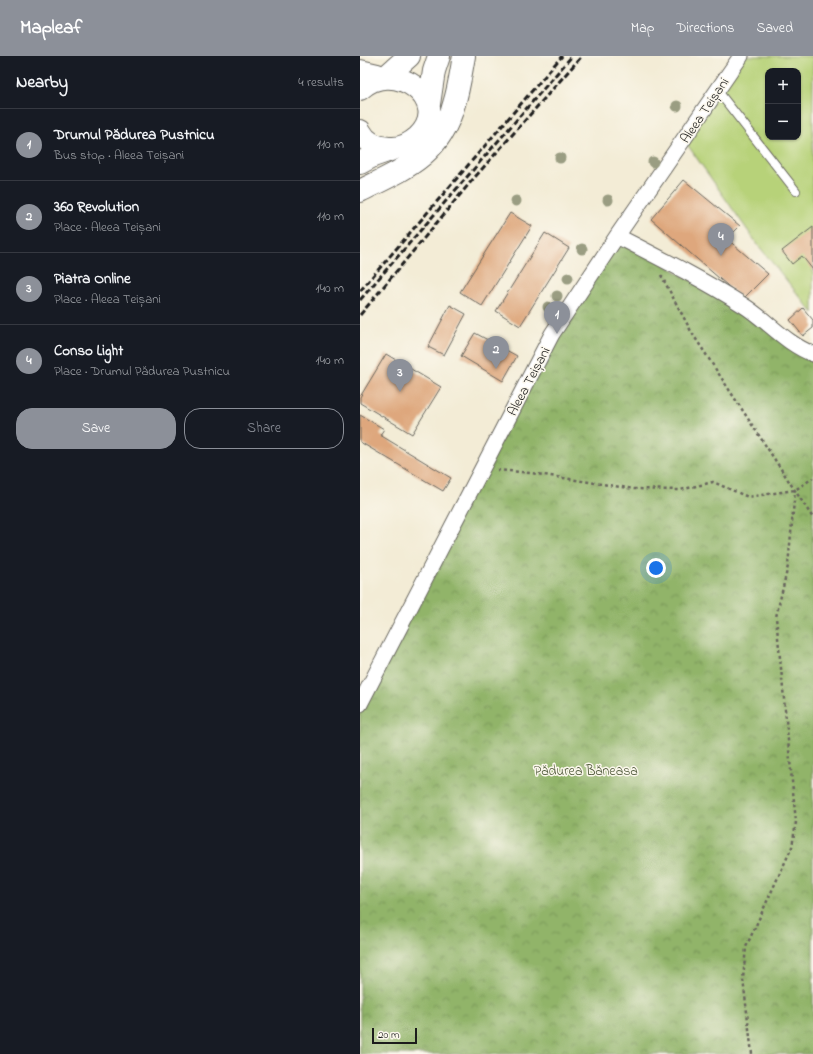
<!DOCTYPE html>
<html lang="en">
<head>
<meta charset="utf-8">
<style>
  :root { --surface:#171b24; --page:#20242c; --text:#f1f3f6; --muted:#9ea1a6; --line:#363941; --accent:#8c9099 }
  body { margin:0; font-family:"Indie Flower",sans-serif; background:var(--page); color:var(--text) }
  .controls { position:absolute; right:12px; top:12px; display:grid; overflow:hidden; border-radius:8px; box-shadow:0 1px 3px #0004 }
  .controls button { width:36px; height:36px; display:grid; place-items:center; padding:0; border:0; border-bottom:1px solid var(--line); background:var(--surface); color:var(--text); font:20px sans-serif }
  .scale { position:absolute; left:12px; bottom:10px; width:45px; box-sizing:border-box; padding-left:4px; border:2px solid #1c1c1c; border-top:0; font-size:11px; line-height:14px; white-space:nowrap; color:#1c1c1c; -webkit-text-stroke:3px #fbf7ec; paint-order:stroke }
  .you { position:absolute; left:296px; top:512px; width:14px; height:14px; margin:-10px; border:3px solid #fff; border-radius:50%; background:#1a73e8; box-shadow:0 0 0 6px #1a73e833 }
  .badge { display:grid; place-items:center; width:26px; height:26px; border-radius:50%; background:var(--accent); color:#fff; font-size:13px; font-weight:700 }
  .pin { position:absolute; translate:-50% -33px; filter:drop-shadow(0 1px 2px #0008) }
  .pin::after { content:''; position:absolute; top:21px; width:14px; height:12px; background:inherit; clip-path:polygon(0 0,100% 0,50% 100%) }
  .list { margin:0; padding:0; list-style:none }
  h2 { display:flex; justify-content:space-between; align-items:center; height:52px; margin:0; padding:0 16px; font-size:17px }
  h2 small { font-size:13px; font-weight:400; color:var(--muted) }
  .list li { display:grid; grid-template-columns:26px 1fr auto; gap:12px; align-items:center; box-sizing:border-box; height:72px; padding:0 16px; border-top:1px solid var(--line) }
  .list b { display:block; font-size:15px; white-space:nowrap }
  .list p { margin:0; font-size:13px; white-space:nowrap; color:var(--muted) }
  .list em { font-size:13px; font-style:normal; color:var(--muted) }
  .actions { display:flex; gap:8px; padding:12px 16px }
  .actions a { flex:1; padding:9px 0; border:1px solid var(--accent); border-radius:16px; text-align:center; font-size:14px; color:var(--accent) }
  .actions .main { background:var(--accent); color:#fff }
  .map { position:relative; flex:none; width:453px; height:998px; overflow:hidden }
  header { display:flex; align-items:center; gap:24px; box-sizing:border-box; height:56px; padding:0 20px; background:var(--accent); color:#fff }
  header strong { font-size:19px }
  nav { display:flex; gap:22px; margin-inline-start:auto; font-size:14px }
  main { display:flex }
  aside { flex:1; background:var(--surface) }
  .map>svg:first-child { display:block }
  .green { fill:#b7d279; stroke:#6a774a; fill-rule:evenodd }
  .forest { fill:url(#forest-crowns); stroke:#566842 }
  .building { fill:#dea77d }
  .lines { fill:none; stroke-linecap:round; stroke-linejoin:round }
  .lane-casing { stroke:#67655d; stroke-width:10 }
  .street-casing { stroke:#67655d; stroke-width:17 }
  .secondary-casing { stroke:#67655d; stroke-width:24 }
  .primary-casing { stroke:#67655d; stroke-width:24 }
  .path { stroke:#67655d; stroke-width:2.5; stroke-dasharray:3 3; stroke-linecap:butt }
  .lane { stroke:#fff; stroke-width:8 }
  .street { stroke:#fff; stroke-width:15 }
  .secondary { stroke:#fff; stroke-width:22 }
  .primary { stroke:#fff; stroke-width:22 }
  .rail { stroke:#1c1c1c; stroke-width:3; stroke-dasharray:6 3; stroke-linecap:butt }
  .tree { fill:#9a9d82 }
  .labels { text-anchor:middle; stroke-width:3; stroke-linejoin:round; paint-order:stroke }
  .street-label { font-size:14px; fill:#1c1c1c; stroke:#fbf7ec }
  .park-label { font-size:14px; fill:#525c3d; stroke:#fbf7ec }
</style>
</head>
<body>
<header>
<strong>Mapleaf</strong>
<nav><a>Map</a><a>Directions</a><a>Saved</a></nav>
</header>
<main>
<aside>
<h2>Nearby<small>4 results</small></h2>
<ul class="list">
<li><span class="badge">1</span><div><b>Drumul Pădurea Pustnicu</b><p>Bus stop · Aleea Teișani</p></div><em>110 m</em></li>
<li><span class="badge">2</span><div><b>360 Revolution</b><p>Place · Aleea Teișani</p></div><em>110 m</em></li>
<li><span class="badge">3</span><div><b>Piatra Online</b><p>Place · Aleea Teișani</p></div><em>140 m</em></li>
<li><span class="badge">4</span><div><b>Conso Light</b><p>Place · Drumul Pădurea Pustnicu</p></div><em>140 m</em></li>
</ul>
<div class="actions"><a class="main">Save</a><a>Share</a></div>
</aside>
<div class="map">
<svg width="453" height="998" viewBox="0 0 453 998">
  <defs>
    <pattern id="forest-crowns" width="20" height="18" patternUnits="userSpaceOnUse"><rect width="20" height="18" fill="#91b469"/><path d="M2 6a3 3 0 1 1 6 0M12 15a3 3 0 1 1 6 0" fill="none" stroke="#769256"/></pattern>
  </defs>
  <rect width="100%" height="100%" fill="#fbf7ec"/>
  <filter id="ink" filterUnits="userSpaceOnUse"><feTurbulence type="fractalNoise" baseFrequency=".025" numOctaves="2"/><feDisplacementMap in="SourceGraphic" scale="8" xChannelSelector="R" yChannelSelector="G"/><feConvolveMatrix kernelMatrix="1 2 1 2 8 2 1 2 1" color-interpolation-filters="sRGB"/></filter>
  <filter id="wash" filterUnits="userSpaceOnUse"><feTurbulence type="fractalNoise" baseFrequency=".012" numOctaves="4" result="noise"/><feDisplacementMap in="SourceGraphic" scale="16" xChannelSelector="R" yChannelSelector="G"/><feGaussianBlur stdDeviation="0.9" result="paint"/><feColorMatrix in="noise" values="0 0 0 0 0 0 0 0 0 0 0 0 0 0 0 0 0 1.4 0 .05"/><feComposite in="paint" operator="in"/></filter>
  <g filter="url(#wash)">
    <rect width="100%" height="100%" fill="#f3ecd6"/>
    <!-- green -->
    <path class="green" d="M 381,0 L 453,0 L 453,257 L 398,189 L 324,84 ZM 408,15 L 438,15 L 438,81 L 408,81 Z"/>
    <!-- forest -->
    <path class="forest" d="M 257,180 L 453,298 L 453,998 L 0,998 L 0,648 L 192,278 Z"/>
    <g id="blocks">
      <!-- building -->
      <path class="building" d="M 324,124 L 380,170 L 367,183 L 408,218 L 383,243 L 291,163 Z
        M 150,157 L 172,170 L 122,250 L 100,236 Z
        M 453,171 L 453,214 L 442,200 L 432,208 L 422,195 Z
        M 185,177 L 209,192 L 160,270 L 136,255 Z
        M 90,249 L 106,258 L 84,299 L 68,291 Z
        M 443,252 L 453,264 L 453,272 L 443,280 L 430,264 Z
        M 115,277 L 157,300 L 143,325 L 101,300 Z
        M 26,298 L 81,331 L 52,378 L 0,347 L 0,341 Z
        M 0,359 L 24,373 L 20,379 L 91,422 L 83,435 L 0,386 Z"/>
    </g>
  </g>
  <g filter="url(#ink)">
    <use href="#blocks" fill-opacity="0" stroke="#67655d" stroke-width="1"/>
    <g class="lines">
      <defs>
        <path id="lane" d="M 357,34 L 436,135"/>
        <path id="street" d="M 257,180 C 300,202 342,223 383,249 C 407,264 426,288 453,298
          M 0,648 L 192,278 L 257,180 L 381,0"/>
        <path id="secondary" d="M 0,15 L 17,19"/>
        <path id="primary" d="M 30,17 L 49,0
          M 0,33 C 34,0 95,46 58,81 C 50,88 41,93 30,92 C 18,92 6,87 0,75
          M 69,48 L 74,15 L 79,0
          M 0,107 L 13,100 L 33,93
          M 0,135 C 44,113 80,100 94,48 C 99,32 101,16 104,0"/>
      </defs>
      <!-- lane casing -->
      <use href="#lane" class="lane-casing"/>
      <!-- street casing -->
      <use href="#street" class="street-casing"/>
      <!-- secondary casing -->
      <use href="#secondary" class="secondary-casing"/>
      <!-- primary casing -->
      <use href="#primary" class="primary-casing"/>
      <!-- path -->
      <path class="path" d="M 301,219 L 332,277 L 453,462
        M 137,414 L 171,417 L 274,433 L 320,434 L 353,426 L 388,441 L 435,434 L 453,422
        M 392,998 L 383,923 L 386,891 L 432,791 L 436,766 L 416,561 L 428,510 L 435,434"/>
      <!-- lane -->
      <use href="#lane" class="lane"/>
      <!-- street -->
      <use href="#street" class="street"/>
      <!-- secondary -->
      <use href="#secondary" class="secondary"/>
      <!-- primary -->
      <use href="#primary" class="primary"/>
      <!-- rail -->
      <path class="rail" d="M 0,235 L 202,0
        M 0,244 L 212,0
        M 0,259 L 114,122 L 222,0"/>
    </g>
    <!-- trees -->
    <g class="tree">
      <circle cx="317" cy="50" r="5.5"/>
      <circle cx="200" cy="102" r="5.5"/>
      <circle cx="293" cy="106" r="5.5"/>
      <circle cx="248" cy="144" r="5.5"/>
      <circle cx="156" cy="145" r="5.5"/>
      <circle cx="222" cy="193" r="5.5"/>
      <circle cx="208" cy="222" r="5.5"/>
      <circle cx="197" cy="240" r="5.5"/>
      <circle cx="188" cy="251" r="5.5"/>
    </g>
  </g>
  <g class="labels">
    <!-- street labels -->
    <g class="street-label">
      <text transform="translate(344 54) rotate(-56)" y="5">Aleea Teișani</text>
      <text transform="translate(168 325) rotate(-62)" y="5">Aleea Teișani</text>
    </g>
    <!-- park labels -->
    <g class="park-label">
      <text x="226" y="719">Pădurea Băneasa</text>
    </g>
  </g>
</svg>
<div class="controls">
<button>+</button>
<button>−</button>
</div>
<div class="scale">20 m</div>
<div class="you"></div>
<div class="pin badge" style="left:197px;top:278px">1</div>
<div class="pin badge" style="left:136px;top:313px">2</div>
<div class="pin badge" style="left:40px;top:336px">3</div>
<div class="pin badge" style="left:361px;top:200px">4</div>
</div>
</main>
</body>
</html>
